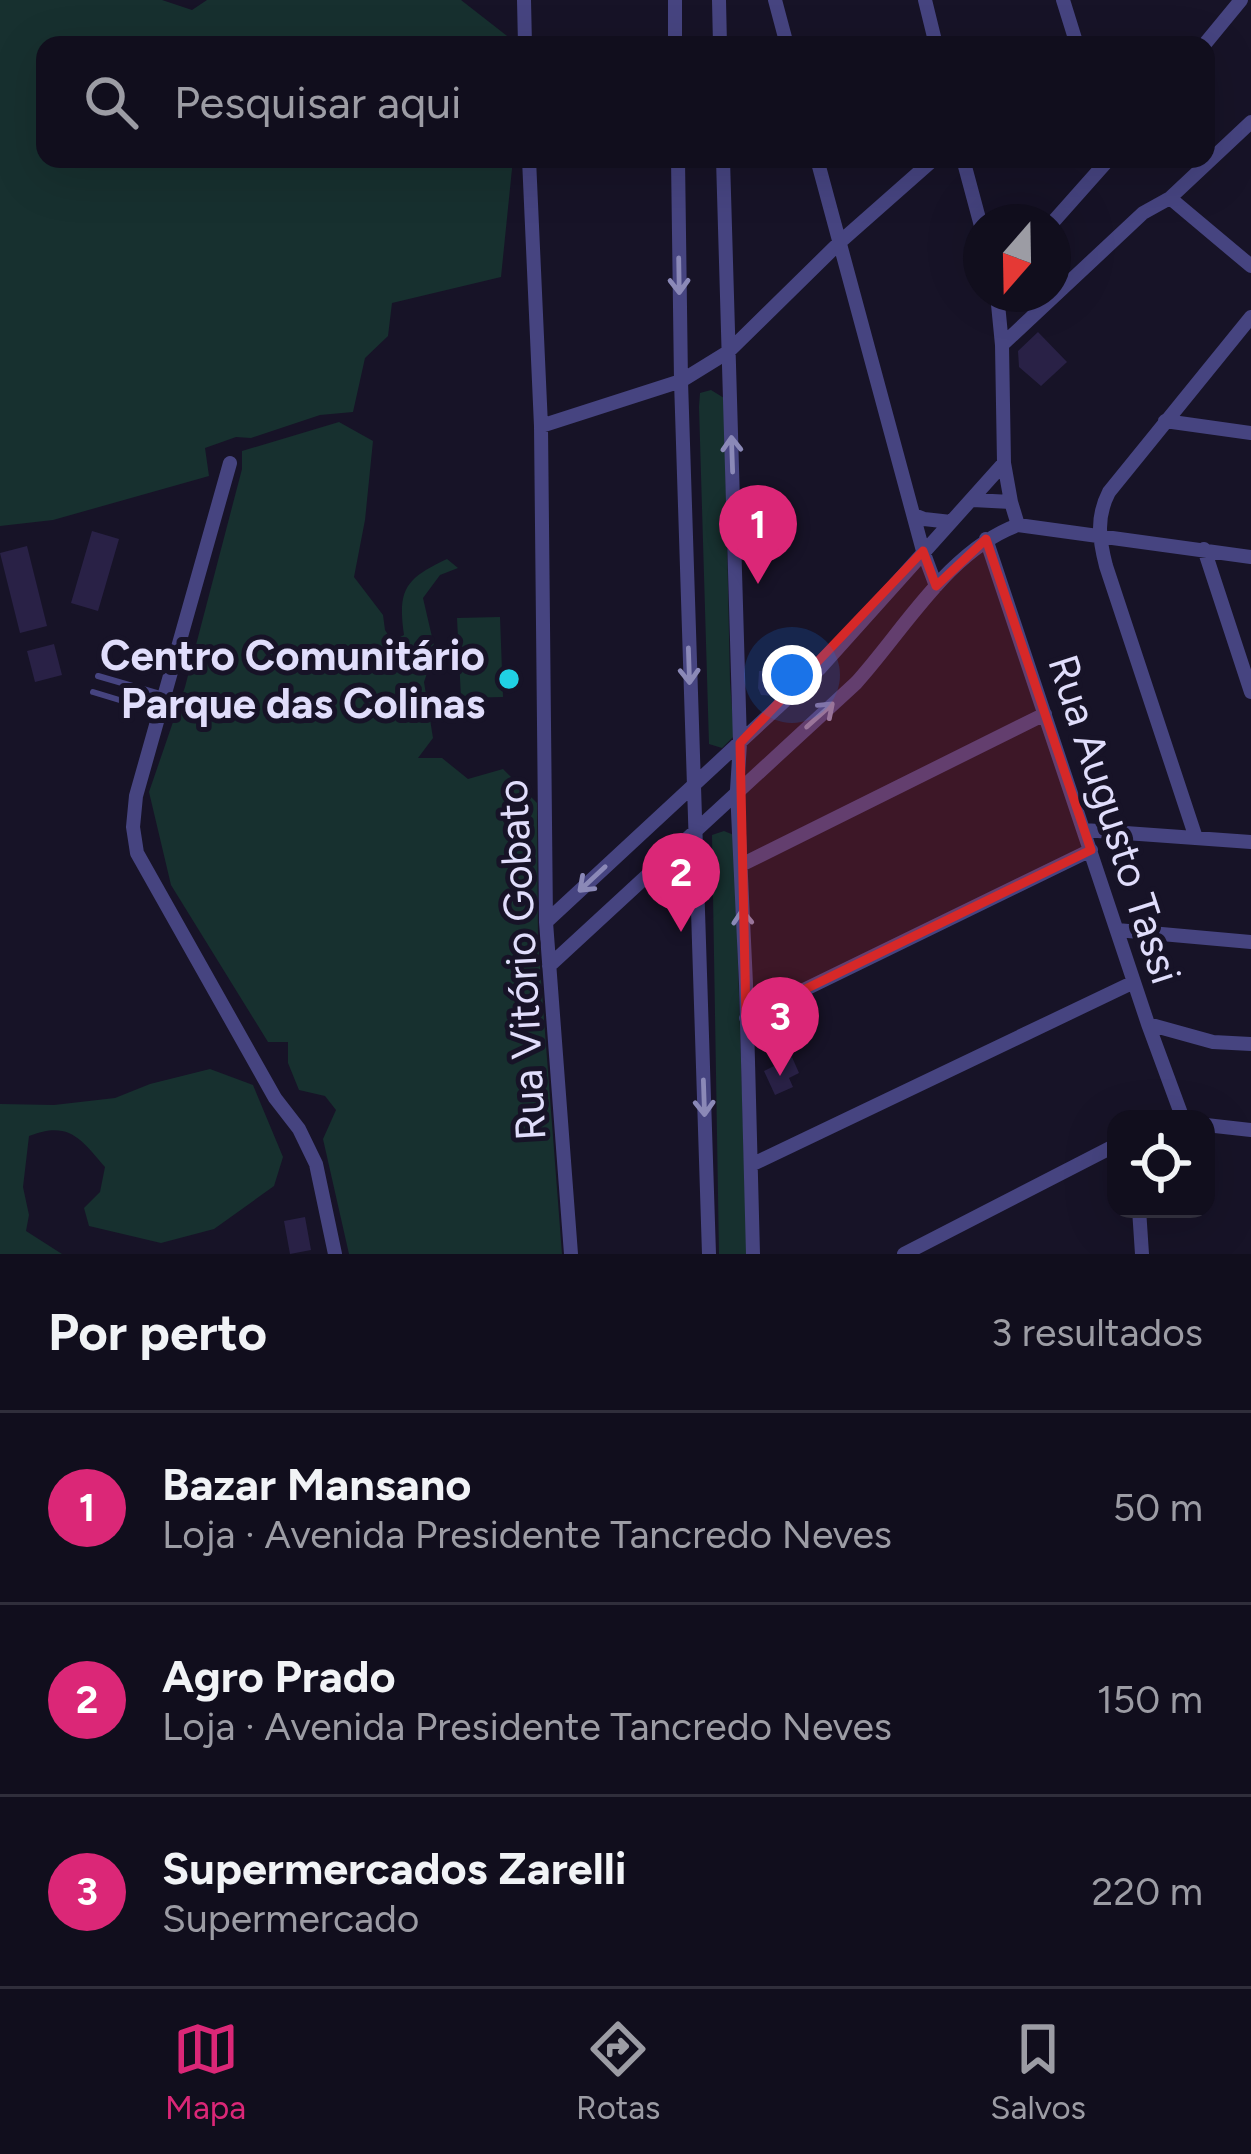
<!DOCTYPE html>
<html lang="pt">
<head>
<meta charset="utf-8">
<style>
  :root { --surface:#110e1d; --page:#1a1726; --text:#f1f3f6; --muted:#9c9ca4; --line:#302e3b; --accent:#db2777 }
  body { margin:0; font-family:Figtree,sans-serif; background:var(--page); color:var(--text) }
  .controls { position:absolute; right:36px; bottom:36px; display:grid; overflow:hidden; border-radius:24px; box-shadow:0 12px 48px #0002 }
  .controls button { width:108px; height:108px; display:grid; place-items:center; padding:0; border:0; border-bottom:3px solid var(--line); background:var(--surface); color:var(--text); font:60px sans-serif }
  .compass { position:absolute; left:963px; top:204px; width:108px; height:108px; border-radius:50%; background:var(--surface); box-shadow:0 12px 48px #0002; rotate:200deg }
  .you { position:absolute; left:792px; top:675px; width:42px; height:42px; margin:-30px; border:9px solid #fff; border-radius:50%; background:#1a73e8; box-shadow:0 0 0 18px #1a73e833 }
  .badge { display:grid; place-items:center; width:78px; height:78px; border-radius:50%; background:var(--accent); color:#fff; font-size:39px; font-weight:700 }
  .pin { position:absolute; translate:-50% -99px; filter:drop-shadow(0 3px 6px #0008) }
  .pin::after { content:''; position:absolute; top:63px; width:42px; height:36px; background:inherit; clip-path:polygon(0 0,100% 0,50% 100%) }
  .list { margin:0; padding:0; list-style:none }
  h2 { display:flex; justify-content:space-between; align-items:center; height:156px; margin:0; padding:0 48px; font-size:51px }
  h2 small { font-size:39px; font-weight:400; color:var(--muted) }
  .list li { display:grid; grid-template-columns:78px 1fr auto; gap:36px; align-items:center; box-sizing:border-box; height:192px; padding:0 48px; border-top:3px solid var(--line) }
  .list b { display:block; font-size:45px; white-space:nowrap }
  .list p { margin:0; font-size:39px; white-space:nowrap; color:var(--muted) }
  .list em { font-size:39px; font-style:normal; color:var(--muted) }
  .icon { flex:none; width:66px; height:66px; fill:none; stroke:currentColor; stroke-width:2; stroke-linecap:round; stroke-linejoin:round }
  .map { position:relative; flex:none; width:1251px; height:1254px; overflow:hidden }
  .search { position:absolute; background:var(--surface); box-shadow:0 12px 48px #0002; left:36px; right:36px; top:36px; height:132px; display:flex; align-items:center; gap:30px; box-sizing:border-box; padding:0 42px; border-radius:24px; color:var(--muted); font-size:45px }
  .sheet { height:732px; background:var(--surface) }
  nav { display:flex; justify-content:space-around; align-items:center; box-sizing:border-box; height:168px; border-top:3px solid var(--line); background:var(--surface); font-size:33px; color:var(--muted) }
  nav a { display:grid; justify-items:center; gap:6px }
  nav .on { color:var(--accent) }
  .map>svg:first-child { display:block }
  .green { fill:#17302f }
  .building { fill:#292146 }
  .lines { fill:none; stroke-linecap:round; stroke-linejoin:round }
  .lane { stroke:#464480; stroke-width:6 }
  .street { stroke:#464480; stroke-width:14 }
  .oneway { stroke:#8b89b7 }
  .marked { fill:#d62828; fill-opacity:0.2; stroke:#d62828; stroke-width:9; stroke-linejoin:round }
  .poi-dot { fill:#20d0e4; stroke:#171327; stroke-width:4.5 }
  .labels { text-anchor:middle; stroke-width:10; stroke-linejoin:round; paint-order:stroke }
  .poi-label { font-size:42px; font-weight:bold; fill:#e0ddfb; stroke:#171327; text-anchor:end }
  .street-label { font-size:42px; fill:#e0ddfb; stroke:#171327 }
</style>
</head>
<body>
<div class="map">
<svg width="1251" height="1254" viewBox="0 0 1251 1254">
  <rect width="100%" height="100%" fill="#171327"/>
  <!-- green -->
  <path class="green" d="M 0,0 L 162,0 L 192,10 L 207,0 L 461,0 L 511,39 L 511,45 L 45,45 L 45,159 L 513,159 L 501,277 L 392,303 L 388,336 L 365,358 L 353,412 L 320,415 L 251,438 L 236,437 L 205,448 L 209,476 L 53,520 L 0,526 Z
    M 711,390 L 724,398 L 730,682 L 734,736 L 722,748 L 709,744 L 699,407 L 700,393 Z
    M 339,422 L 373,441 L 365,520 L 354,577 L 383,615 L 385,630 L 392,641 L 404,635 C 397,588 407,578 447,559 L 458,568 L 440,575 L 423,598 L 435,650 L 424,682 L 433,738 L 418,758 L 442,758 L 468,779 L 503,769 L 537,803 L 538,941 L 562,1254 L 349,1254 L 323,1139 L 336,1110 L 325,1096 L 299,1090 L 288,1063 L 288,1042 L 268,1042 L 171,885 L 149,792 L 185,687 L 242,469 L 242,451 Z
    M 500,617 L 503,697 L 461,698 L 457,618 Z
    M 724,831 L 734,835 L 747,1254 L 719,1254 L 712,835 Z
    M 210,1069 L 253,1085 L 283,1157 L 274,1186 L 214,1229 L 161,1243 L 89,1226 L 84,1208 L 100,1192 L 105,1167 C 81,1139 69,1120 29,1136 L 23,1187 L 29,1215 L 26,1231 L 62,1254 L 0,1254 L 0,1104 L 54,1105 L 115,1098 L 150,1084 Z"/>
  <!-- building -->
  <path class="building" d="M 1038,332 L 1067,362 L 1041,386 L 1019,367 L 1018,351 Z
    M 92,531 L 119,539 L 98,611 L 71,603 Z
    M 27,546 L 47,626 L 20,633 L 0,553 Z
    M 54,644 L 62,675 L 35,682 L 27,651 Z
    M 781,670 L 779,690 L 773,696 L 761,695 L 758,688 L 759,671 Z
    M 792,1057 L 799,1073 L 789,1078 L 793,1087 L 775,1095 L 764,1071 Z
    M 305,1217 L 311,1250 L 290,1254 L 284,1221 Z"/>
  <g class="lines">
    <!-- lane -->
    <path class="lane" d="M 98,676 L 160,694
      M 93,692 L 159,712"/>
    <!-- street -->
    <path class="street" d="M 524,0 L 525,45
      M 675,0 L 675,45
      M 719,0 L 720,45
      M 775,0 L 787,45
      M 925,0 L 936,45
      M 1063,0 L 1077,45
      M 1204,45 L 1241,0
      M 529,159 L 541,426 L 546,922 L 571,1254
      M 678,159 L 681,381 L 709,1254
      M 723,159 L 740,743 L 737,790 L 746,984 L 753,1254
      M 817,159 L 923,551 L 936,586
      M 963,159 L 981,226
      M 1170,198 L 1251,266
      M 1053,222 L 1109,159
      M 997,294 L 1002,345 L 1004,463 L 1011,502
      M 1002,345 L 1143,213 L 1170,198 L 1251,122
      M 1165,421 L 1251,433
      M 541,426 L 681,381 L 728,352 L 840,242 L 934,159
      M 230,463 L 136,796 L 133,827 L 137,853 L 275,1098 L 299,1129 L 316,1164 L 335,1254
      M 914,515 L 924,519 L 951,522
      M 1018,525 L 1251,557
      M 986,539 L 1148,1024 L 1183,1119
      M 1204,549 L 1251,692
      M 1084,830 L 1251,842
      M 1196,838 L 1106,566 C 1099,539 1096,517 1109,492 L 1251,317
      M 741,865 L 1045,714
      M 546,922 L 820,668 L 1004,463
      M 1117,930 L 1251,942
      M 549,966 L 856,683 C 904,630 949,550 1018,525 L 1011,502 L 973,500
      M 746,1018 L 1091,850
      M 1148,1024 L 1213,1042 L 1251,1044
      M 1206,1125 L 1251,1130
      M 751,1165 L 1134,982
      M 1139,1209 L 1142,1254
      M 904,1254 L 1116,1145"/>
  </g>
  <!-- one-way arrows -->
  <defs><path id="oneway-shaft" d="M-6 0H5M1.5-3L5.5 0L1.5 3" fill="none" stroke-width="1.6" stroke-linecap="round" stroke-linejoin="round" transform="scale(3)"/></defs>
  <g class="oneway">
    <use href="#oneway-shaft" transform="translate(679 276) rotate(89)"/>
    <use href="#oneway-shaft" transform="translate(732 454) rotate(-92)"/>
    <use href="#oneway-shaft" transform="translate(689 666) rotate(88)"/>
    <use href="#oneway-shaft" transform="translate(820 715) rotate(-42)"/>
    <use href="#oneway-shaft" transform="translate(592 879) rotate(137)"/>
    <use href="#oneway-shaft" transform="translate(743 927) rotate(-93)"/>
    <use href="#oneway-shaft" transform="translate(704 1098) rotate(88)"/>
  </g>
  <!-- marked area -->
  <path class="marked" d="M 986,539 L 1091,850 L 746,1018 L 740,743 L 923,551 L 936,586 Z"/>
  <!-- markers -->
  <circle class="poi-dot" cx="509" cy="679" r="12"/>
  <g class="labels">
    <!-- poi labels -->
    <g class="poi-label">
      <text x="485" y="670">Centro Comunitário<tspan x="485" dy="48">Parque das Colinas</tspan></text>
    </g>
    <!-- street labels -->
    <g class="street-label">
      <text transform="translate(1115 819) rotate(72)" y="15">Rua Augusto Tassi</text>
      <text transform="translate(521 960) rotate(-93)" y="15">Rua Vitório Gobato</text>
    </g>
  </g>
</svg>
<div class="controls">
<button><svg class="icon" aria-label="locate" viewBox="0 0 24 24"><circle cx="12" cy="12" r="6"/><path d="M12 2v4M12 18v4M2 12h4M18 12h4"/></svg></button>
</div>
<svg class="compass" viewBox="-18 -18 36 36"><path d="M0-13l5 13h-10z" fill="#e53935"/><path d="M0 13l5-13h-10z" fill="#9c9ca4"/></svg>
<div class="you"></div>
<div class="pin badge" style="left:758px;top:584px">1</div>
<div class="pin badge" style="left:681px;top:932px">2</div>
<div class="pin badge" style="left:780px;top:1076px">3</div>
<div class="search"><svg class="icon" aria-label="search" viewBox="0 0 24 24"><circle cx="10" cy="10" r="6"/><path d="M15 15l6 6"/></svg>Pesquisar aqui</div>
</div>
<section class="sheet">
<h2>Por perto<small>3 resultados</small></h2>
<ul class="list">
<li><span class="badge">1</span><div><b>Bazar Mansano</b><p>Loja · Avenida Presidente Tancredo Neves</p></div><em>50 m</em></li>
<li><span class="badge">2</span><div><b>Agro Prado</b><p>Loja · Avenida Presidente Tancredo Neves</p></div><em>150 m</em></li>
<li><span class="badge">3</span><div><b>Supermercados Zarelli</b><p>Supermercado</p></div><em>220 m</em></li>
</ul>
</section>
<nav>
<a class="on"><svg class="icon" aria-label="map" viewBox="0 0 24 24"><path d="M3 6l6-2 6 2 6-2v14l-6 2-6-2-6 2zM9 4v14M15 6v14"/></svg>Mapa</a>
<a><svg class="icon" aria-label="directions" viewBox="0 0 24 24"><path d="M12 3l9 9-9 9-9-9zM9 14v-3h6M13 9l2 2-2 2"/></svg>Rotas</a>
<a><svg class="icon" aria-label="saved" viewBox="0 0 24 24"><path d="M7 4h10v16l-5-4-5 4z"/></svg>Salvos</a>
</nav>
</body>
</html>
